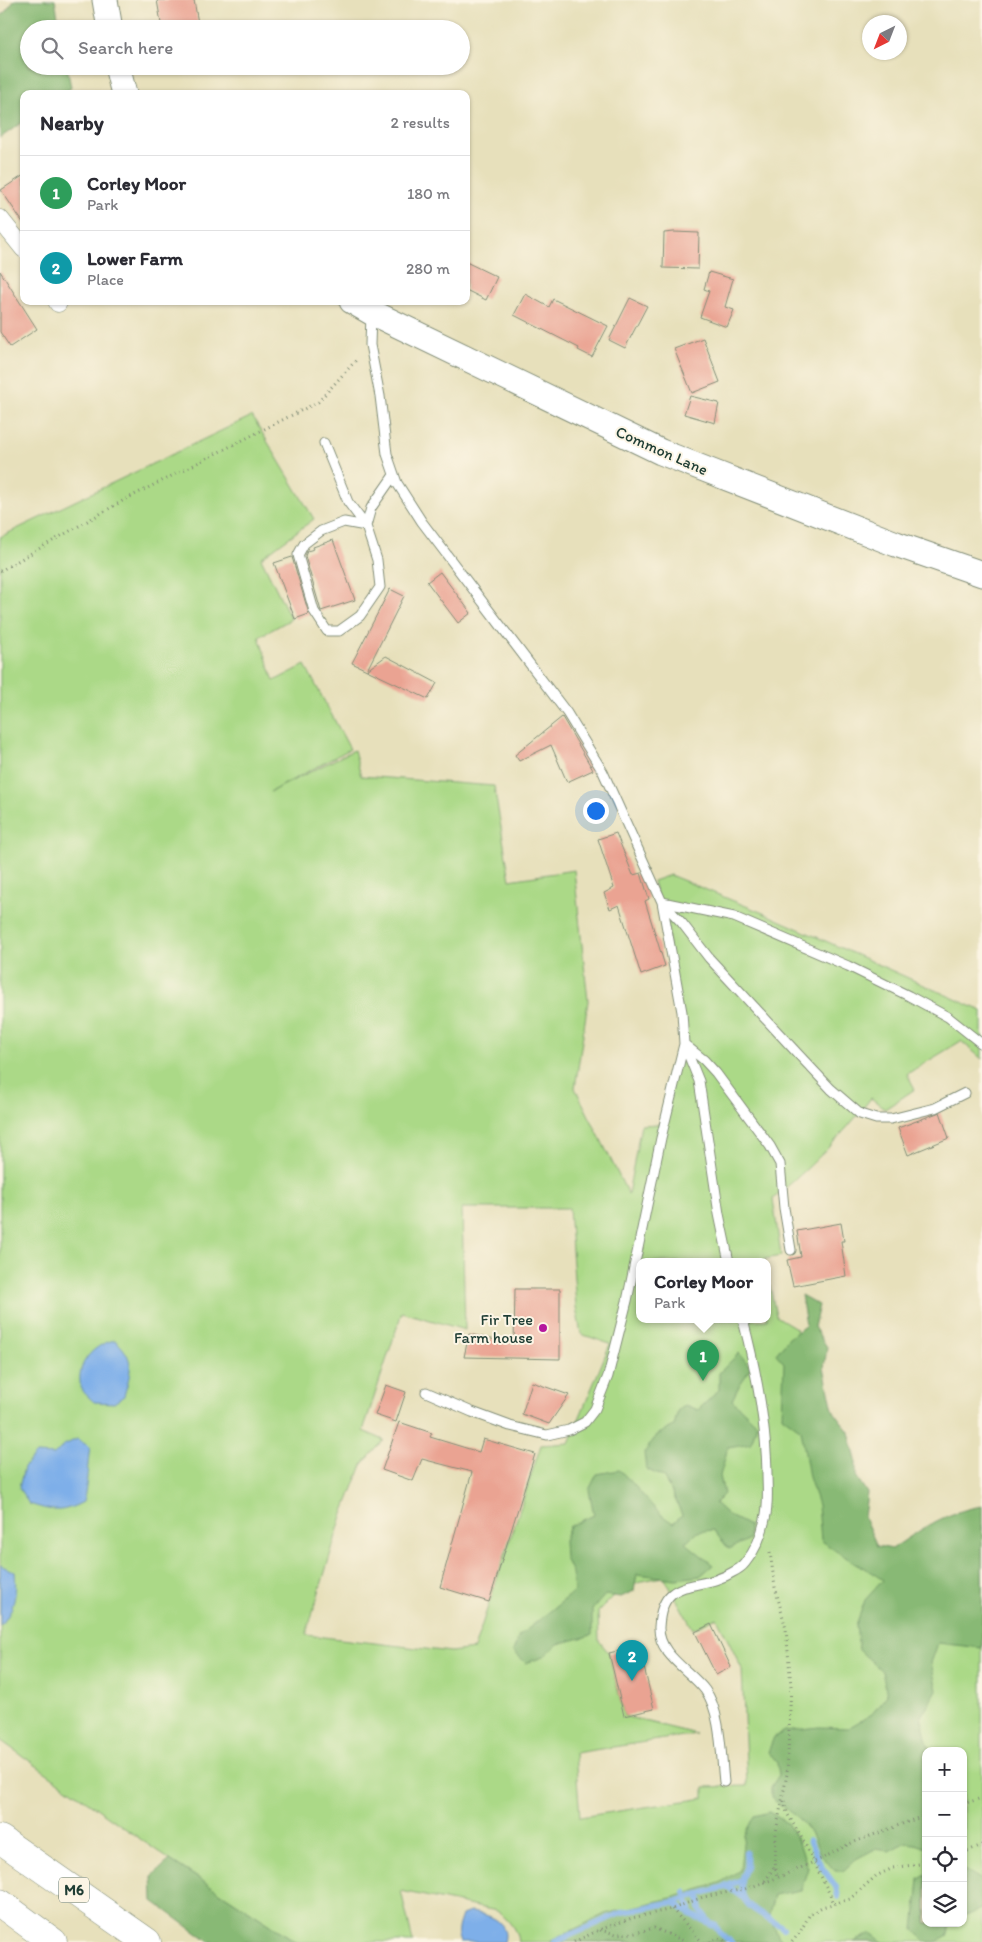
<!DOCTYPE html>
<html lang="en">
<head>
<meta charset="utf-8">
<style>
  :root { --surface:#fff; --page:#f2f2f3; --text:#2b2b33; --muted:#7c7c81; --line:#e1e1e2; --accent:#b45309 }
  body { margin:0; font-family:Itim,sans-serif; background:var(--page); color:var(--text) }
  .controls { position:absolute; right:15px; bottom:15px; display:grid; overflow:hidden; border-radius:10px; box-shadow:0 1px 4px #0004 }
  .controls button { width:45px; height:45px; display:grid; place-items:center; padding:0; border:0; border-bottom:1px solid var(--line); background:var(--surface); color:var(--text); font:25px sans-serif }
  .compass { position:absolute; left:862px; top:15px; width:45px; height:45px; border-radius:50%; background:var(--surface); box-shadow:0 1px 4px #0004; rotate:222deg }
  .you { position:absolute; left:595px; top:810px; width:18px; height:18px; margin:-12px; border:4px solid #fff; border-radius:50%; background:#1a73e8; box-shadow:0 0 0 8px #1a73e833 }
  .badge { display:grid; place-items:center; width:32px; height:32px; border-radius:50%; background:var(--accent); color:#fff; font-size:16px; font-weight:700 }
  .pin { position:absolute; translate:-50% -41px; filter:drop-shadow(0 1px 2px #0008) }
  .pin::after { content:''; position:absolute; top:26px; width:18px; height:15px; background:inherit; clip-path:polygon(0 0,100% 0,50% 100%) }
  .popup { position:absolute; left:636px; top:1258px; width:135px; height:65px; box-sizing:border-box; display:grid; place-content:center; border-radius:10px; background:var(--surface); filter:drop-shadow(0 1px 4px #0005); font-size:16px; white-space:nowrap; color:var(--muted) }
  .popup b { font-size:19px; color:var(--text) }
  .popup::after { content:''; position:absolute; left:50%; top:100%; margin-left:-10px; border:10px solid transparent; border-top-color:var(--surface) }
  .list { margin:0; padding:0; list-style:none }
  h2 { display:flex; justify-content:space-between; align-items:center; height:65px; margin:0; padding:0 20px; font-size:21px }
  h2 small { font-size:16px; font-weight:400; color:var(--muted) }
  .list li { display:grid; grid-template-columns:32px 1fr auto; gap:15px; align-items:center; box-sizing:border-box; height:75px; padding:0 20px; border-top:1px solid var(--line) }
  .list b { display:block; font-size:19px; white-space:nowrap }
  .list p { margin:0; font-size:16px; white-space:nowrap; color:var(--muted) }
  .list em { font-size:16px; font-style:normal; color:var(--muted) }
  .icon { flex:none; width:28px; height:28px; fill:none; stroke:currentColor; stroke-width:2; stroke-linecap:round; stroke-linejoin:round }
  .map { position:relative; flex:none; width:982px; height:1942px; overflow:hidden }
  .search { position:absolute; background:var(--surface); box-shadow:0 1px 4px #0004; left:20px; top:20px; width:450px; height:55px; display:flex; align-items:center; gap:12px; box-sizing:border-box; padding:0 18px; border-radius:28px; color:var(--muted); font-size:19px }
  .panel { position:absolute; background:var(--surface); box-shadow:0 1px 4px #0004; left:20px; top:90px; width:450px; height:215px; border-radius:10px }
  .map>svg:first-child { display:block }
  .green { fill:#abd987; stroke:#658b5e; fill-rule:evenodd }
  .forest { fill:#88b974; stroke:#547b54 }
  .water { fill:#7eafe9; stroke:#4e768e }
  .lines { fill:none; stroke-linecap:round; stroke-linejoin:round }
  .stream { stroke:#7eafe9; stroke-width:6 }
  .building { fill:#eaa392 }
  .lane-casing { stroke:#838e78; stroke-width:11 }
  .street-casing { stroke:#838e78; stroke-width:19 }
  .secondary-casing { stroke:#838e78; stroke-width:27 }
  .highway-casing { stroke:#838e78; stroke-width:29 }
  .path { stroke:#838e78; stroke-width:3; stroke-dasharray:1 4; stroke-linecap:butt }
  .lane { stroke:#fff; stroke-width:9 }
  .street { stroke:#fff; stroke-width:18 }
  .secondary { stroke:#fff; stroke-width:25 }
  .highway { stroke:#fff; stroke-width:28 }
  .poi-dot { fill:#b5179e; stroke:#fcf5e5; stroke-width:2 }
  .labels { text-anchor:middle; stroke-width:4; stroke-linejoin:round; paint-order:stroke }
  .shield { fill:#fcf5e5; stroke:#617469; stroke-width:1 }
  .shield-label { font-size:15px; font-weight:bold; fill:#1f3d34 }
  .street-label { font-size:16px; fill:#1f3d34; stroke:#fcf5e5 }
  .poi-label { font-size:16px; fill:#1f3d34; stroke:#fcf5e5; text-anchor:end }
</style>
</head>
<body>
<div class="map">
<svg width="982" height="1942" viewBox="0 0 982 1942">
  <rect width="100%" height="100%" fill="#fcf5e5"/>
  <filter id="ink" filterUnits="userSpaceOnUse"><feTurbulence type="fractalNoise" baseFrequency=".02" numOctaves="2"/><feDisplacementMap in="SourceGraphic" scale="10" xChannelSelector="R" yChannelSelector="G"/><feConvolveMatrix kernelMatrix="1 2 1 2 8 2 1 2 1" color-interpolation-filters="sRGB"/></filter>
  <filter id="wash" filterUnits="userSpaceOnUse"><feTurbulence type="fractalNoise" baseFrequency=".0096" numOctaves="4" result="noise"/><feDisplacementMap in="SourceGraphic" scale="20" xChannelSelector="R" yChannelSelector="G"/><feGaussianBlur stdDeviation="1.12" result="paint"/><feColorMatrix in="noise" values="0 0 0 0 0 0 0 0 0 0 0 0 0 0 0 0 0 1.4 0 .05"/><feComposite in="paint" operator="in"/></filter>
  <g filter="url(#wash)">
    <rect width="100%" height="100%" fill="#e7e0bb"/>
    <!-- green -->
    <path class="green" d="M 252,416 L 314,519 L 261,558 L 291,619 L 259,637 L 274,681 L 305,665 L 350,749 L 270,792 L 354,750 L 361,776 L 494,786 L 510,880 L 574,870 L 588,1001 L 575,1088 L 628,1194 L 641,1125 L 660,1124 L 678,1059 L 682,1027 L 667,937 L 653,881 L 670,875 L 763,913 L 982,1011 L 982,1059 L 961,1041 L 907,1074 L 915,1089 L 885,1109 L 871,1098 C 842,1137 809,1168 773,1199 L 781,1256 L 765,1259 L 765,1262 L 639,1262 L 639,1320 L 767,1320 L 767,1271 L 776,1316 L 796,1328 L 822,1418 L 876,1556 L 982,1525 L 982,1942 L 518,1942 C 517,1929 507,1918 497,1911 L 401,1891 L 413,1942 L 297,1942 L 170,1860 L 0,1740 L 0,537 ZM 462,1208 L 569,1208 L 576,1307 L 581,1334 L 610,1344 L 569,1443 L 541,1445 L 474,1649 L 451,1652 L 306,1635 L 341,1519 L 362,1465 L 384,1440 L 363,1431 L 402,1312 L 465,1330 ZM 664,1577 L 693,1629 L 717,1618 L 742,1669 L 747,1786 L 704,1787 L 704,1798 L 580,1817 L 575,1753 L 696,1734 L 624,1716 L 609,1653 L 599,1641 L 598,1612 L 620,1590 L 646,1580 ZM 926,1751 L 963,1751 L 963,1923 L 926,1923 Z"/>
    <!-- forest -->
    <path class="forest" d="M 15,0 L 55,0 L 60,29 L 29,29 L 29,66 L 67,66 L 71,88 L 62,94 L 24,94 L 24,121 L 0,138 L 0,18 Z
      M 801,1295 L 819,1305 L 814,1327 L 827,1347 L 824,1368 L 833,1410 L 849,1432 L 856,1460 L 856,1476 L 867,1493 L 864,1517 L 877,1546 L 892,1549 C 921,1529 946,1512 982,1506 L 982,1648 L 938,1643 L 931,1663 L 937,1690 L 921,1716 L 927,1742 L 931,1751 L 926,1751 L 926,1848 L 915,1844 L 904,1843 L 889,1851 L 875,1849 L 856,1859 L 843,1871 L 835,1871 L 820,1854 L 813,1836 L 798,1818 L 771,1798 L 771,1787 L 779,1775 L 777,1763 L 768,1752 L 774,1737 L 785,1731 L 819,1727 L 848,1728 L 872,1714 L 887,1695 L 882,1671 L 859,1650 L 856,1625 L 865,1600 L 883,1580 C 863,1566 840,1556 821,1540 L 818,1505 L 809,1477 L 801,1430 L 782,1416 L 784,1363 L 776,1354 L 789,1338 L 806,1325 Z
      M 739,1353 L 751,1368 L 740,1384 L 732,1400 L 757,1424 L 751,1443 L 728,1447 L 720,1476 L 724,1494 L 715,1503 L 728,1515 L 749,1526 L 749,1539 L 729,1549 L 713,1530 L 697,1532 L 686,1543 L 713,1565 L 700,1576 L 676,1579 L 637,1574 L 634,1591 L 621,1597 L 605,1595 L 592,1610 L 592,1635 L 558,1644 L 543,1657 L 526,1663 L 513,1651 L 519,1636 L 574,1592 L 572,1573 L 565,1558 L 564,1541 L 570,1526 L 594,1515 L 589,1490 L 597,1474 L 619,1470 C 638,1486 652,1511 673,1523 L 682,1515 L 673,1494 L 663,1477 L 646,1469 L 644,1453 L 657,1435 L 674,1426 L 678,1410 L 685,1405 L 698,1410 L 719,1390 L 719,1373 Z
      M 769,1812 L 787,1823 L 799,1843 L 808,1868 L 801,1890 L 774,1895 L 769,1915 L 781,1942 L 549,1942 L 605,1914 L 675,1897 L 720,1883 L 740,1870 L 744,1835 L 754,1816 Z
      M 170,1860 L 297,1942 L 209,1942 L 153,1901 L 152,1876 Z
      M 963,1869 L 982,1880 L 982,1908 L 971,1914 L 963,1915 Z
      M 926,1875 L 926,1923 L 950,1923 L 948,1935 L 936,1942 L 926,1942 L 914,1930 L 919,1879 Z
      M 871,1933 L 883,1942 L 854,1942 Z"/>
    <!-- water -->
    <path class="water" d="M 115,1340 C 136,1359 131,1371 124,1396 L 114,1403 L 94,1402 C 90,1398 83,1393 81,1387 C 75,1365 93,1344 115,1340 Z
      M 77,1439 L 90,1447 C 87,1465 88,1484 83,1502 C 60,1514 53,1511 29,1504 L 19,1488 L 24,1467 L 36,1454 L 54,1455 L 64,1445 Z
      M 0,1565 L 15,1572 C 17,1593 15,1610 0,1626 Z
      M 470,1912 C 487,1914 510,1920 504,1942 L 460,1942 C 455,1933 459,1924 462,1915 Z"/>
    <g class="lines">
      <!-- stream -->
      <path class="stream" d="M 809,1840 L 821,1866 L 836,1887 L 838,1897
        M 746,1852 C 746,1857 747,1863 746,1868 C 744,1873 741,1877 741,1882 C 740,1911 764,1912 783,1928
        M 727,1886 L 742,1897
        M 685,1892 L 690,1907 L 690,1914
        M 695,1895 L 700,1897 L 700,1910 L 708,1920
        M 674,1902 L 690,1914 L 716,1926 L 719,1932 L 731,1942
        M 555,1942 L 623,1912 L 674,1902 L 727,1886 L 741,1880"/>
    </g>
    <g id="blocks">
      <!-- building -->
      <path class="building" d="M 157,0 L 194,0 L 199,29 L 162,29 Z
        M 24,175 L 24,224 L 1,190 Z
        M 674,232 L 699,233 L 698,269 L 663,268 L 664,233 Z
        M 466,262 L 497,277 L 486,300 L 466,290 Z
        M 0,271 L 37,329 L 10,347 L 0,332 Z
        M 709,272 L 733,279 L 725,307 L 734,310 L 727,327 L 700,317 L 709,291 L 704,289 Z
        M 525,294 L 549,307 L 553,299 L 608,326 L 592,357 L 578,350 L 579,348 L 514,315 Z
        M 630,298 L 647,306 L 625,348 L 609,340 Z
        M 703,338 L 720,382 L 692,393 L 674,349 Z
        M 690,396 L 719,403 L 715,423 L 684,414 Z
        M 333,540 L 355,600 L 321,611 L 305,556 L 307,551 L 314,549 L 313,547 Z
        M 292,557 L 309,614 L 295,619 L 274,563 Z
        M 440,572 L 471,613 L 458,623 L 427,582 Z
        M 390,589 L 404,596 L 367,670 L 386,656 L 437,683 L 428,699 L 352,663 Z
        M 562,717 L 593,770 L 567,782 L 551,745 L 519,761 L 515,755 Z
        M 616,833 L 633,875 L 641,873 L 649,899 L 645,901 L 665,966 L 641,975 L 619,905 L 610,909 L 604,893 L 614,888 L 598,839 Z
        M 940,1112 L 949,1138 L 908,1155 L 898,1128 Z
        M 841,1223 L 844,1241 L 841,1241 L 846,1276 L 793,1286 L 787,1260 L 801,1257 L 797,1231 Z
        M 515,1289 L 560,1289 L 560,1359 L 464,1357 L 469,1334 L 514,1344 Z
        M 532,1382 L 569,1395 L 549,1424 L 522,1414 Z
        M 386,1385 L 406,1392 L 396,1422 L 375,1415 Z
        M 399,1422 L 432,1433 L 430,1437 L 479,1452 L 483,1439 L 535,1454 L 489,1602 L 440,1587 L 472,1472 L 422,1459 L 413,1481 L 382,1470 Z
        M 711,1624 L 731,1667 L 716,1675 L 695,1632 Z
        M 639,1646 L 654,1709 L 624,1716 L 609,1653 Z"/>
    </g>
  </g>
  <g filter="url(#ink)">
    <use href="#blocks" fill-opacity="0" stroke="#838e78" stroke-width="1"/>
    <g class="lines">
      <defs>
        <path id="lane" d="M 371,314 L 370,345 L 380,396 L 387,454 L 397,483 L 422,522 L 567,713 L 603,772 L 662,902 L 682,1012 L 684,1044 L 661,1138 L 627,1301 L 608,1376 L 595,1409 L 585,1422 L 569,1430 L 547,1435 L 510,1426 L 472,1412 L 426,1392
          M 324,443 L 348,502 L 366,526
          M 366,526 L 344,522 L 321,531 L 304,544 L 298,555 L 314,611 L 327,631 L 339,631 L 360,616 L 380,587 L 377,560 L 366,526 L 371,508 L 394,475
          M 965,1093 L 935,1108 L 891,1119 L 876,1119 L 860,1114 L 831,1089 L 798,1054 L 709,958 L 682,923 L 662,902 L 734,917 L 848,966 L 909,996 L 948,1017 L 982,1044
          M 729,1262 L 719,1214 L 699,1081 L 684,1044 L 704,1060 L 716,1073 L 770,1146 L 780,1164 L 784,1208 L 791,1250
          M 724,1782 C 721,1755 721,1711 705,1690 C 690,1670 658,1655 659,1627 C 662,1573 700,1593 733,1572 C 737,1570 742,1567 745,1563 C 755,1551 762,1534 765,1519 C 769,1504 767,1488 767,1473 C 766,1422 756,1370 743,1320"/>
        <path id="street" d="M 0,219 L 24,249
          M 57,301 L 58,303"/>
        <path id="secondary" d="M 105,0 L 110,29
          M 117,66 L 124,94
          M 352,301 L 371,312 L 661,452 L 896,544 L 982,574"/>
        <path id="highway" d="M 0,1839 L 147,1942
          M 0,1903 L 53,1942"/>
      </defs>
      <!-- lane casing -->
      <use href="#lane" class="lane-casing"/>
      <!-- street casing -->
      <use href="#street" class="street-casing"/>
      <!-- secondary casing -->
      <use href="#secondary" class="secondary-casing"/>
      <!-- highway casing -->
      <use href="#highway" class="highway-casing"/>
      <!-- path -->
      <path class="path" d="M 0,571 L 126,499 L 318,402 L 358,358
        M 770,1552 L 775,1587 L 786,1629 L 791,1686 L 787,1774 L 776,1832 L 775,1861 L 777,1878
        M 784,1801 L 787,1813 L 804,1842 L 834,1903
        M 963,1804 L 982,1798
        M 963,1853 L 982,1845
        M 765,1881 L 773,1869 L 774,1865
        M 672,1909 L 702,1942
        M 600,1930 L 616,1934 L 635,1933 L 654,1928 L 686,1942
        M 574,1942 L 599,1930 L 632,1918 L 672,1909 L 703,1897 L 745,1889 L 777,1878 L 823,1858 L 849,1844 L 926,1815
        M 710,1942 L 719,1938 L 728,1942
        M 792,1942 L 800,1932 L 810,1914 L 822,1907 L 850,1899 L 876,1876 L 893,1868 L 926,1863"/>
      <!-- lane -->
      <use href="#lane" class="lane"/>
      <!-- street -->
      <use href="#street" class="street"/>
      <!-- secondary -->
      <use href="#secondary" class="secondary"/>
      <!-- highway -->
      <use href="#highway" class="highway"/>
    </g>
  </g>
  <!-- markers -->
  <circle class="poi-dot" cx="543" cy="1328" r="5"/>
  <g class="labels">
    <!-- shield labels -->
    <rect class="shield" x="59" y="1877.5" width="30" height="25" rx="4"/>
    <g class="shield-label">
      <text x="74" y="1895">M6</text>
    </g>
    <!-- street labels -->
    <g class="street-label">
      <text transform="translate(662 450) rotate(24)" y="6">Common Lane</text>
    </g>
    <!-- poi labels -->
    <g class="poi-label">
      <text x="533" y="1325">Fir Tree<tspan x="533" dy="18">Farm house</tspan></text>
    </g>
  </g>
</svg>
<div class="controls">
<button>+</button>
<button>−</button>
<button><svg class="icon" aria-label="locate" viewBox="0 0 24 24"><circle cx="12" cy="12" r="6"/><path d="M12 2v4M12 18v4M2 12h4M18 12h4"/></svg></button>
<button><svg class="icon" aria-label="layers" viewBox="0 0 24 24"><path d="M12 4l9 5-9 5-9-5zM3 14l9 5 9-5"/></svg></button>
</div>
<svg class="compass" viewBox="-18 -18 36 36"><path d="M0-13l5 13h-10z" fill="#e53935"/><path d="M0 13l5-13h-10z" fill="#7c7c81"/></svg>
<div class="you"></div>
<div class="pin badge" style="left:703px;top:1381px;background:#2e9e5b">1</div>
<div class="popup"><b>Corley Moor</b>Park</div>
<div class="pin badge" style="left:632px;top:1681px;background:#0f9aa8">2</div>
<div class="search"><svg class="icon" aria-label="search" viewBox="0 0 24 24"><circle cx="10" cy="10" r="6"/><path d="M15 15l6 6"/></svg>Search here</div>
<section class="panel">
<h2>Nearby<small>2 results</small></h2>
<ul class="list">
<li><span class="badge" style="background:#2e9e5b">1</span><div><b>Corley Moor</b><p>Park</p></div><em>180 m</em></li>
<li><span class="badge" style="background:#0f9aa8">2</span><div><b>Lower Farm</b><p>Place</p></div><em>280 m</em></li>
</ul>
</section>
</div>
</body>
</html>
